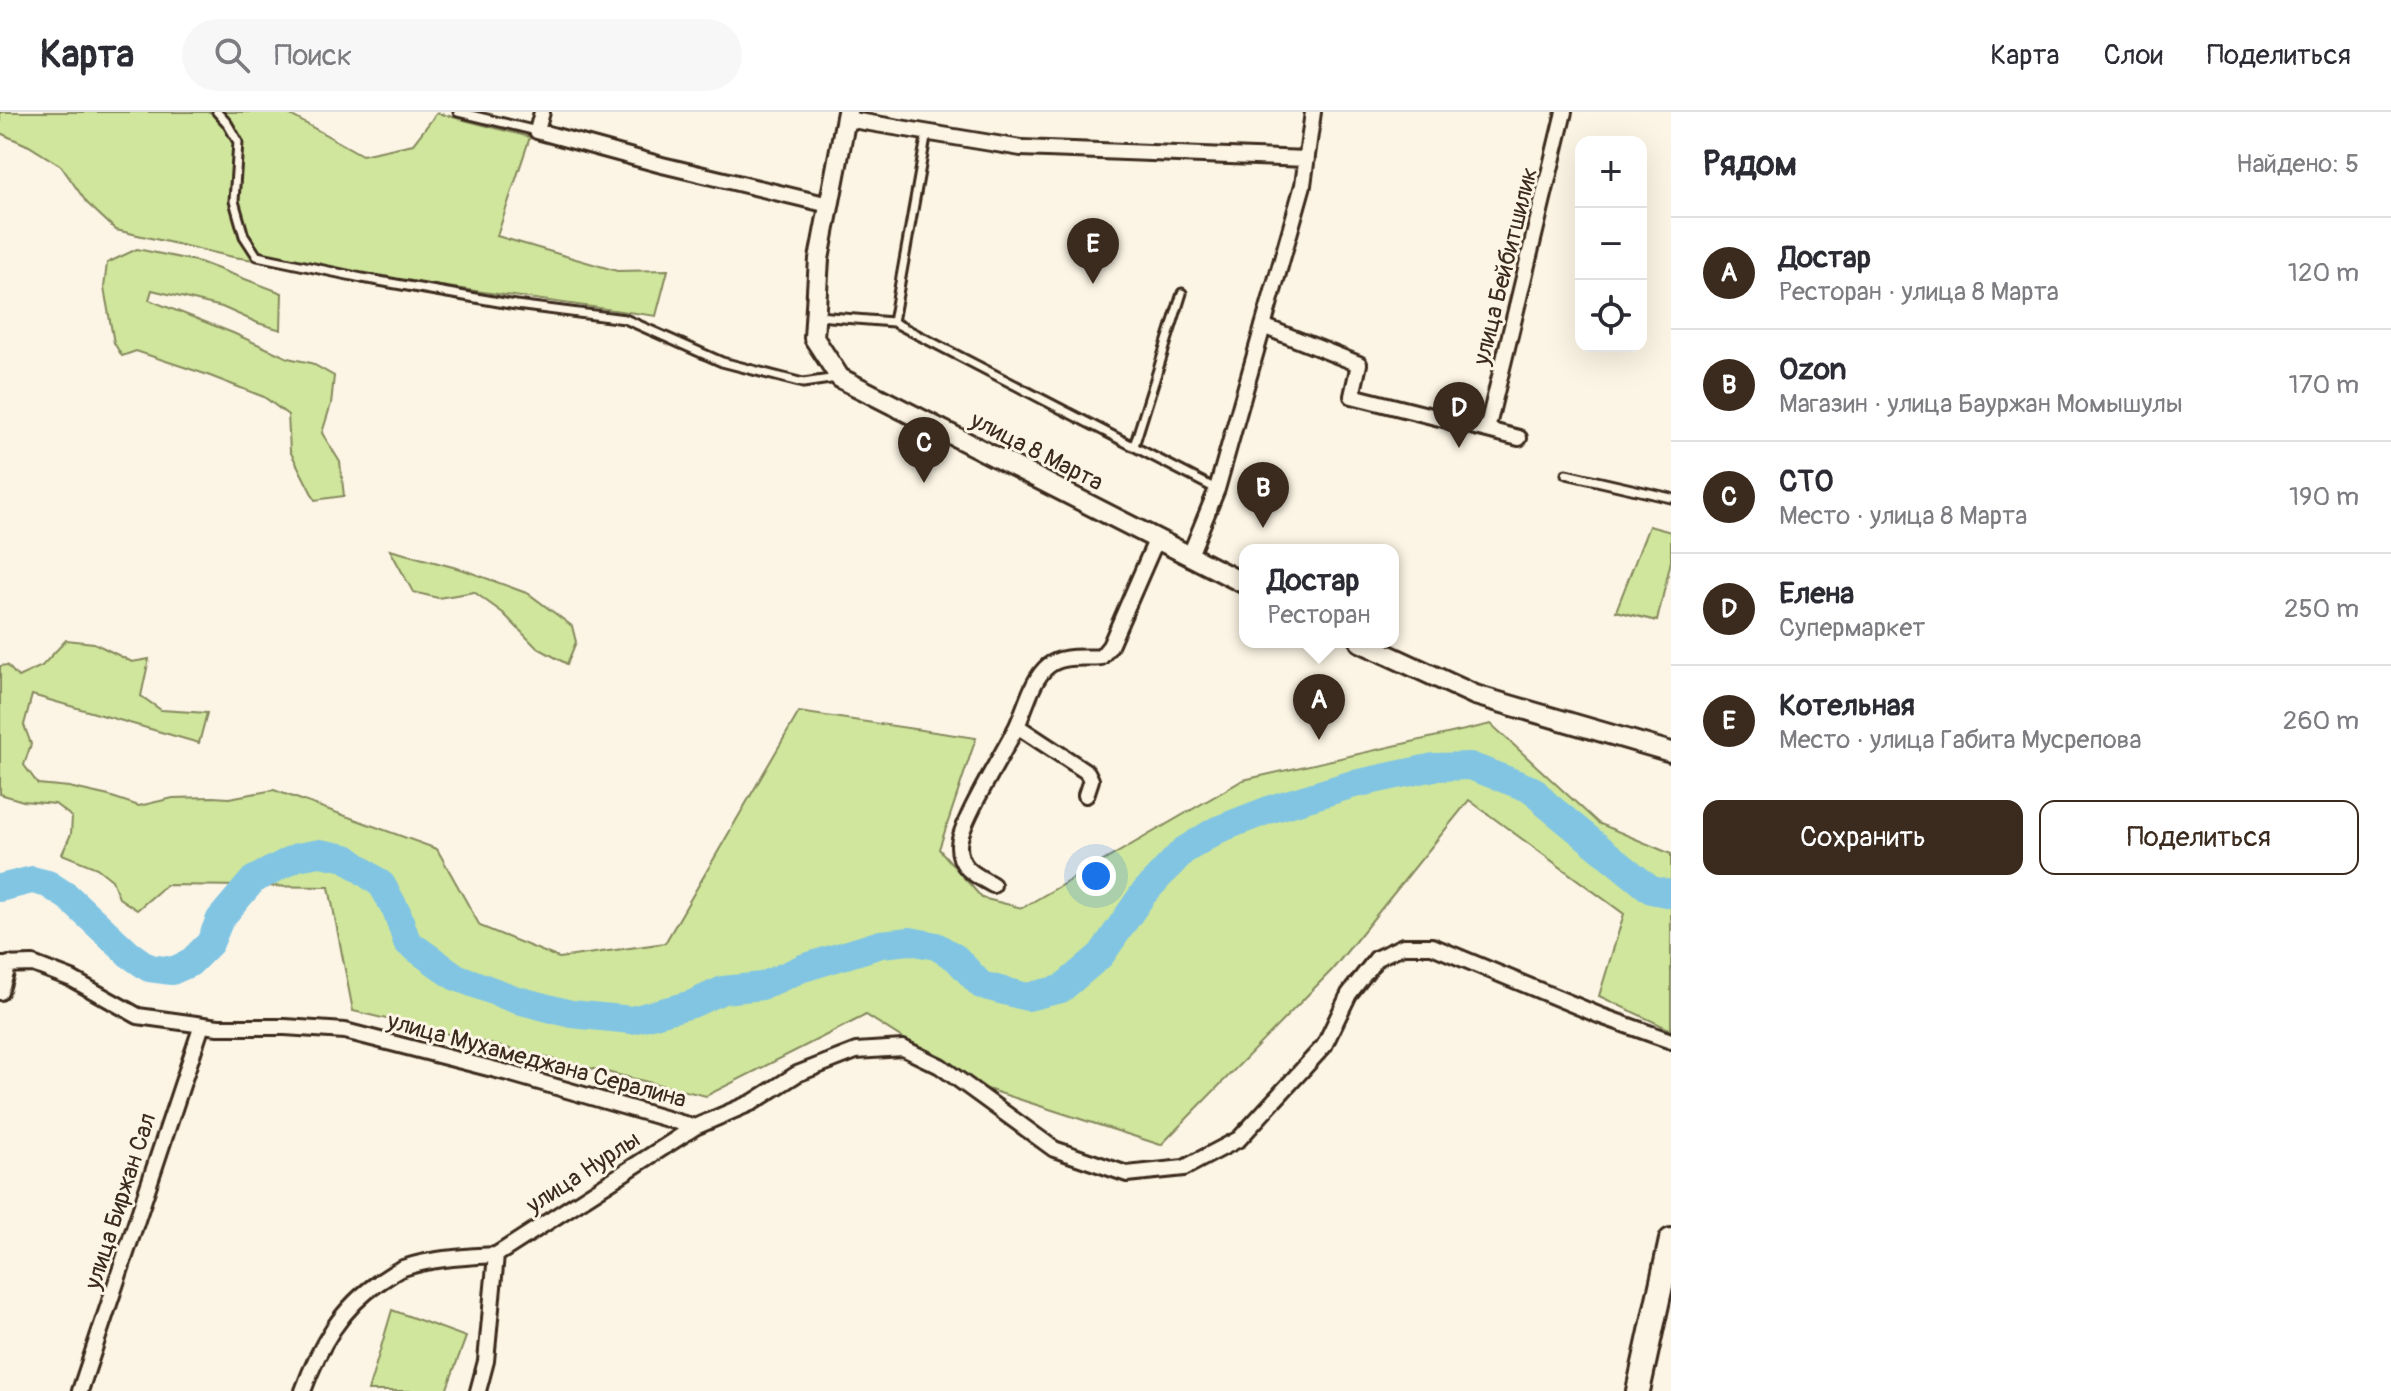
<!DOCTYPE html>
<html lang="ru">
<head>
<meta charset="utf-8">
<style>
  :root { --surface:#fff; --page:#f7f7f7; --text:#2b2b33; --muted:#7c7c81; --line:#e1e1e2; --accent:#3b2a1e }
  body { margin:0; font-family:Pangolin,sans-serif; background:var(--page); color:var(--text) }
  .controls { position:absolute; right:24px; top:24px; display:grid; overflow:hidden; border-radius:16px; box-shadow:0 8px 32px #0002 }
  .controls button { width:72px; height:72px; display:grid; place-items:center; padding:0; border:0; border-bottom:2px solid var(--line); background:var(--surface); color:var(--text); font:40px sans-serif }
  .you { position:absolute; left:1096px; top:764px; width:28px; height:28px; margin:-20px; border:6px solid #fff; border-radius:50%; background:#1a73e8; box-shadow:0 0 0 12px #1a73e833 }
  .badge { display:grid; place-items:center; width:52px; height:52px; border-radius:50%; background:var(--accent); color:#fff; font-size:26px; font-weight:700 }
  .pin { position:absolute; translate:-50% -66px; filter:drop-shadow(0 2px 4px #0008) }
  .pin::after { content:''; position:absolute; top:42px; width:28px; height:24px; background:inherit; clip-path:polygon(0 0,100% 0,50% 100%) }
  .popup { position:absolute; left:1239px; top:432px; width:160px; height:104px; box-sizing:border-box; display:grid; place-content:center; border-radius:16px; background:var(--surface); filter:drop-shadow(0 2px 6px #0005); font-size:26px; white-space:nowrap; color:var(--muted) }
  .popup b { font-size:30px; color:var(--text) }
  .popup::after { content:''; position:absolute; left:50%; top:100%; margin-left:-16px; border:16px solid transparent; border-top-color:var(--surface) }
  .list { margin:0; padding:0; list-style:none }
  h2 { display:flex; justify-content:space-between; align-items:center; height:104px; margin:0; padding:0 32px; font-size:34px }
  h2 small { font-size:26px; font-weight:400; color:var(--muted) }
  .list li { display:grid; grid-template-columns:52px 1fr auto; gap:24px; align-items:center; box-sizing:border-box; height:112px; padding:0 32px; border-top:2px solid var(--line) }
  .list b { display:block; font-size:30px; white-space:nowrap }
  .list p { margin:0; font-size:26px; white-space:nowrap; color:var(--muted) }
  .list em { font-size:26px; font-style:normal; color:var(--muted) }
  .actions { display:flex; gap:16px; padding:24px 32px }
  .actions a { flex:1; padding:18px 0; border:2px solid var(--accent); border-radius:16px; text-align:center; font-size:28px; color:var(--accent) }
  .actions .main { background:var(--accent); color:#fff }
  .icon { flex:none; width:44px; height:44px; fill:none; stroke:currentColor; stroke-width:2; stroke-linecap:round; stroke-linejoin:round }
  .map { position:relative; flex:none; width:1671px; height:1279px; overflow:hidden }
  header { display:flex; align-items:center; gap:48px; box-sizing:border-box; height:112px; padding:0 40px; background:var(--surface); border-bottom:2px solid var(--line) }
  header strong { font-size:38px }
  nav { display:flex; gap:44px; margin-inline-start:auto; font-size:28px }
  .search { width:560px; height:72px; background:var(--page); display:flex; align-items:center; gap:20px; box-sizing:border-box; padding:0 28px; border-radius:44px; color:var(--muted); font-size:30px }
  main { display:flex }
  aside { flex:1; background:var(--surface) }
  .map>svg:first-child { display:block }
  .green { fill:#cfe69c; stroke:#85885d; stroke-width:2 }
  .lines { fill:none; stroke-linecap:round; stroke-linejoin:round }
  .river { stroke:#82c5e3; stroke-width:28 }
  .service-casing { stroke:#3b2a1e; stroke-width:13 }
  .minor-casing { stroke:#3b2a1e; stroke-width:20 }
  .tertiary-casing { stroke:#3b2a1e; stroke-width:24 }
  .primary-casing { stroke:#3b2a1e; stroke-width:28 }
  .service { stroke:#fcf5e5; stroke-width:7 }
  .minor { stroke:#fcf5e5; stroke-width:14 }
  .tertiary { stroke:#fcf5e5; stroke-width:18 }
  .primary { stroke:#fcf5e5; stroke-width:22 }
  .labels { text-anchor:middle; stroke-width:6; stroke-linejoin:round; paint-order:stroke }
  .street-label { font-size:24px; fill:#3b2a1e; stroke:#fcf5e5 }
</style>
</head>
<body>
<header>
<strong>Карта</strong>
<div class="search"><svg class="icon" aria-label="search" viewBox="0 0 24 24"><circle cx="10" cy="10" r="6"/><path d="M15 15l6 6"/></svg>Поиск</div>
<nav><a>Карта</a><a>Слои</a><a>Поделиться</a></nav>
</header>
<main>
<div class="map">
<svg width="1671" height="1279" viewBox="0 0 1671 1279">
  <rect width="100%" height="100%" fill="#fcf5e5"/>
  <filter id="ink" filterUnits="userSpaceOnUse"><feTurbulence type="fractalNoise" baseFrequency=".0125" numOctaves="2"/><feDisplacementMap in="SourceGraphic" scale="16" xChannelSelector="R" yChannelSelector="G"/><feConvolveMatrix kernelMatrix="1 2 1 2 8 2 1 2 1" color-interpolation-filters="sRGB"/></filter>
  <g filter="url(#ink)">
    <!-- green -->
    <path class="green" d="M 0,0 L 285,0 L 362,43 L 413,32 L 437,1 L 530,25 L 497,124 L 617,159 L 668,158 L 656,204 L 233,145 L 116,118 L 87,91 L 61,54 L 29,34 L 0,21 Z
      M 137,137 L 200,150 L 282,181 L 281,218 L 258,211 L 222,195 L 152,178 L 149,188 L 233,221 L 288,246 L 311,251 L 334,264 L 331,292 L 322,321 L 340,350 L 344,384 L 315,388 L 290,339 L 288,303 L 264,285 L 205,262 L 136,239 L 122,244 L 114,231 L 104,176 L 107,151 Z
      M 1649,414 L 1671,420 L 1671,449 L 1657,509 L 1616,499 Z
      M 390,438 L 464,458 L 529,482 L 572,514 L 576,530 L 567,552 L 536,535 L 503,501 L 474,480 L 438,486 L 413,480 Z
      M 66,528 L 94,531 L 132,550 L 149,547 L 141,584 L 161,598 L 207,601 L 199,631 L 32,583 L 24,613 L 31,632 L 24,653 L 38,672 L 69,675 L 109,684 L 139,694 L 173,686 L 213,685 L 229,686 L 274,678 L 437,737 L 480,814 L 559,846 L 665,831 L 799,600 L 976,626 L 939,737 L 982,786 L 1022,796 L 1243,668 L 1491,612 L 1598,711 L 1671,742 L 1671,918 L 1599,884 L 1624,802 L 1469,688 L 1332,858 L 1161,1033 L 978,974 L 866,903 L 706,984 L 353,899 L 329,775 L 166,773 L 137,798 L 119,786 L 112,768 L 97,756 L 62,742 L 71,722 L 72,705 L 55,692 L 23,689 L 0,682 L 0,554 L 7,553 L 18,565 L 42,554 Z
      M 392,1198 L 466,1225 L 446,1279 L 368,1279 Z"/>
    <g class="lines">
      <!-- river -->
      <path class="river" d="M 0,776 L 32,768 L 48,772 L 68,785 L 129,842 L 149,856 L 172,859 L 190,851 L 210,831 L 220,807 L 253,768 L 297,745 L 320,741 L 346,746 L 382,773 L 397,800 L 407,830 L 456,865 L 514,887 L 571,902 L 632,908 L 692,892 L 723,878 L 762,874 L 803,856 L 881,832 L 910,829 L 936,834 L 956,846 L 981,873 L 1027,885 L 1061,877 L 1101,843 L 1143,782 L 1183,739 L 1217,718 L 1271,697 L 1350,673 L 1434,655 L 1470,654 L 1533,678 L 1546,692 L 1651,778 L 1671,782"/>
      <defs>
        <path id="service" d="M 217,0 L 227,11 L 238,30 L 234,89 L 244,124 L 257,144 L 362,166 L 516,193 L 625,207 L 722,250 L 803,271 L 837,266
          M 458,0 L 537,19
          M 818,204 L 893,210 L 1216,377
          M 893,210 L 927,20
          M 1134,334 L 1182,181
          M 1566,362 L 1671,386"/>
        <path id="minor" d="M 542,0 L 537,19 L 662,53 L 829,93
          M 846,7 L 1021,36 L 1307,47
          M 1263,214 L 1359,252 L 1352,284 L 1519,326
          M 1487,318 L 1564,0
          M 1190,443 L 1217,377 L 1303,73 L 1313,0
          M 1017,614 L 1087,660 L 1091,668 L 1086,683
          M 993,773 C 976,763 959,757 959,734 C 959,711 1005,639 1017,614 C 1026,595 1032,567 1048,554 C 1063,542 1084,547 1101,545 L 1110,534 L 1157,426
          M 0,853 L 33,852 L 72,867 L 138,904 L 218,915 L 285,915 L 345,919 L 508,961 L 695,1015 L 753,990 L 797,962 L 856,939 L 903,936 L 940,954 L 1054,1037 L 1127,1062 L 1184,1056 L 1239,1027 L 1324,934 L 1349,882 L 1377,846 L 1403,834 L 1432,834 L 1601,904 L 1671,929
          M 0,880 L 9,852
          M 80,1279 L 202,913
          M 303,1279 C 319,1235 341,1195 381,1169 C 388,1165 395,1159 403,1156 C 433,1146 464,1145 496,1143
          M 478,1279 L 486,1249 L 496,1143 L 695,1015"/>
        <path id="tertiary" d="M 847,0 L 819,147 L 814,226 L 840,266 L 1245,472
          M 1360,530 L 1475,583 L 1671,640"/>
        <path id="primary" d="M 1638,1279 L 1671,1128"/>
      </defs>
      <!-- service casing -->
      <use href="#service" class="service-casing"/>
      <!-- minor casing -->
      <use href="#minor" class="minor-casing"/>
      <!-- tertiary casing -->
      <use href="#tertiary" class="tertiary-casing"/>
      <!-- primary casing -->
      <use href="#primary" class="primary-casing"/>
      <!-- service -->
      <use href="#service" class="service"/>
      <!-- minor -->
      <use href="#minor" class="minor"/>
      <!-- tertiary -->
      <use href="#tertiary" class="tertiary"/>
      <!-- primary -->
      <use href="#primary" class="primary"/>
    </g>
  </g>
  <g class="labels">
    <!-- street labels -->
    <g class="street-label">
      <text transform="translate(1505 154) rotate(-76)" y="8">улица Бейбитшилик</text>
      <text transform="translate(1037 339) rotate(27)" y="8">улица 8 Марта</text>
      <text transform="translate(537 948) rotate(15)" y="8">улица Мухамеджана Сералина</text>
      <text transform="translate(583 1060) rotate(-33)" y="8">улица Нурлы</text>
      <text transform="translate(120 1089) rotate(-72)" y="8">улица Биржан Сал</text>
    </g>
  </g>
</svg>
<div class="controls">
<button>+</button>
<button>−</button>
<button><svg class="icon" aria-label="locate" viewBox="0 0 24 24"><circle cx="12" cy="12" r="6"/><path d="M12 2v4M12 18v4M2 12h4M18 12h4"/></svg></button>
</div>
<div class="you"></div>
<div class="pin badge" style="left:1319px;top:628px">A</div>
<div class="popup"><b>Достар</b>Ресторан</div>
<div class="pin badge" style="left:1263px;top:416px">B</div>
<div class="pin badge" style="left:924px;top:371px">C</div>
<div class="pin badge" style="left:1459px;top:336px">D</div>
<div class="pin badge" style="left:1093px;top:172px">E</div>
</div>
<aside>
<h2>Рядом<small>Найдено: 5</small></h2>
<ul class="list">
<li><span class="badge">A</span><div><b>Достар</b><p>Ресторан · улица 8 Марта</p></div><em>120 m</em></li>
<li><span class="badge">B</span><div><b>Ozon</b><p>Магазин · улица Бауржан Момышулы</p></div><em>170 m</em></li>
<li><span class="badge">C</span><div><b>СТО</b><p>Место · улица 8 Марта</p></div><em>190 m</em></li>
<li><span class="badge">D</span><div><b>Елена</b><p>Супермаркет</p></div><em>250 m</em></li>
<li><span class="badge">E</span><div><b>Котельная</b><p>Место · улица Габита Мусрепова</p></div><em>260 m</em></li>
</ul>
<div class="actions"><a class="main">Сохранить</a><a>Поделиться</a></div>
</aside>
</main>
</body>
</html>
